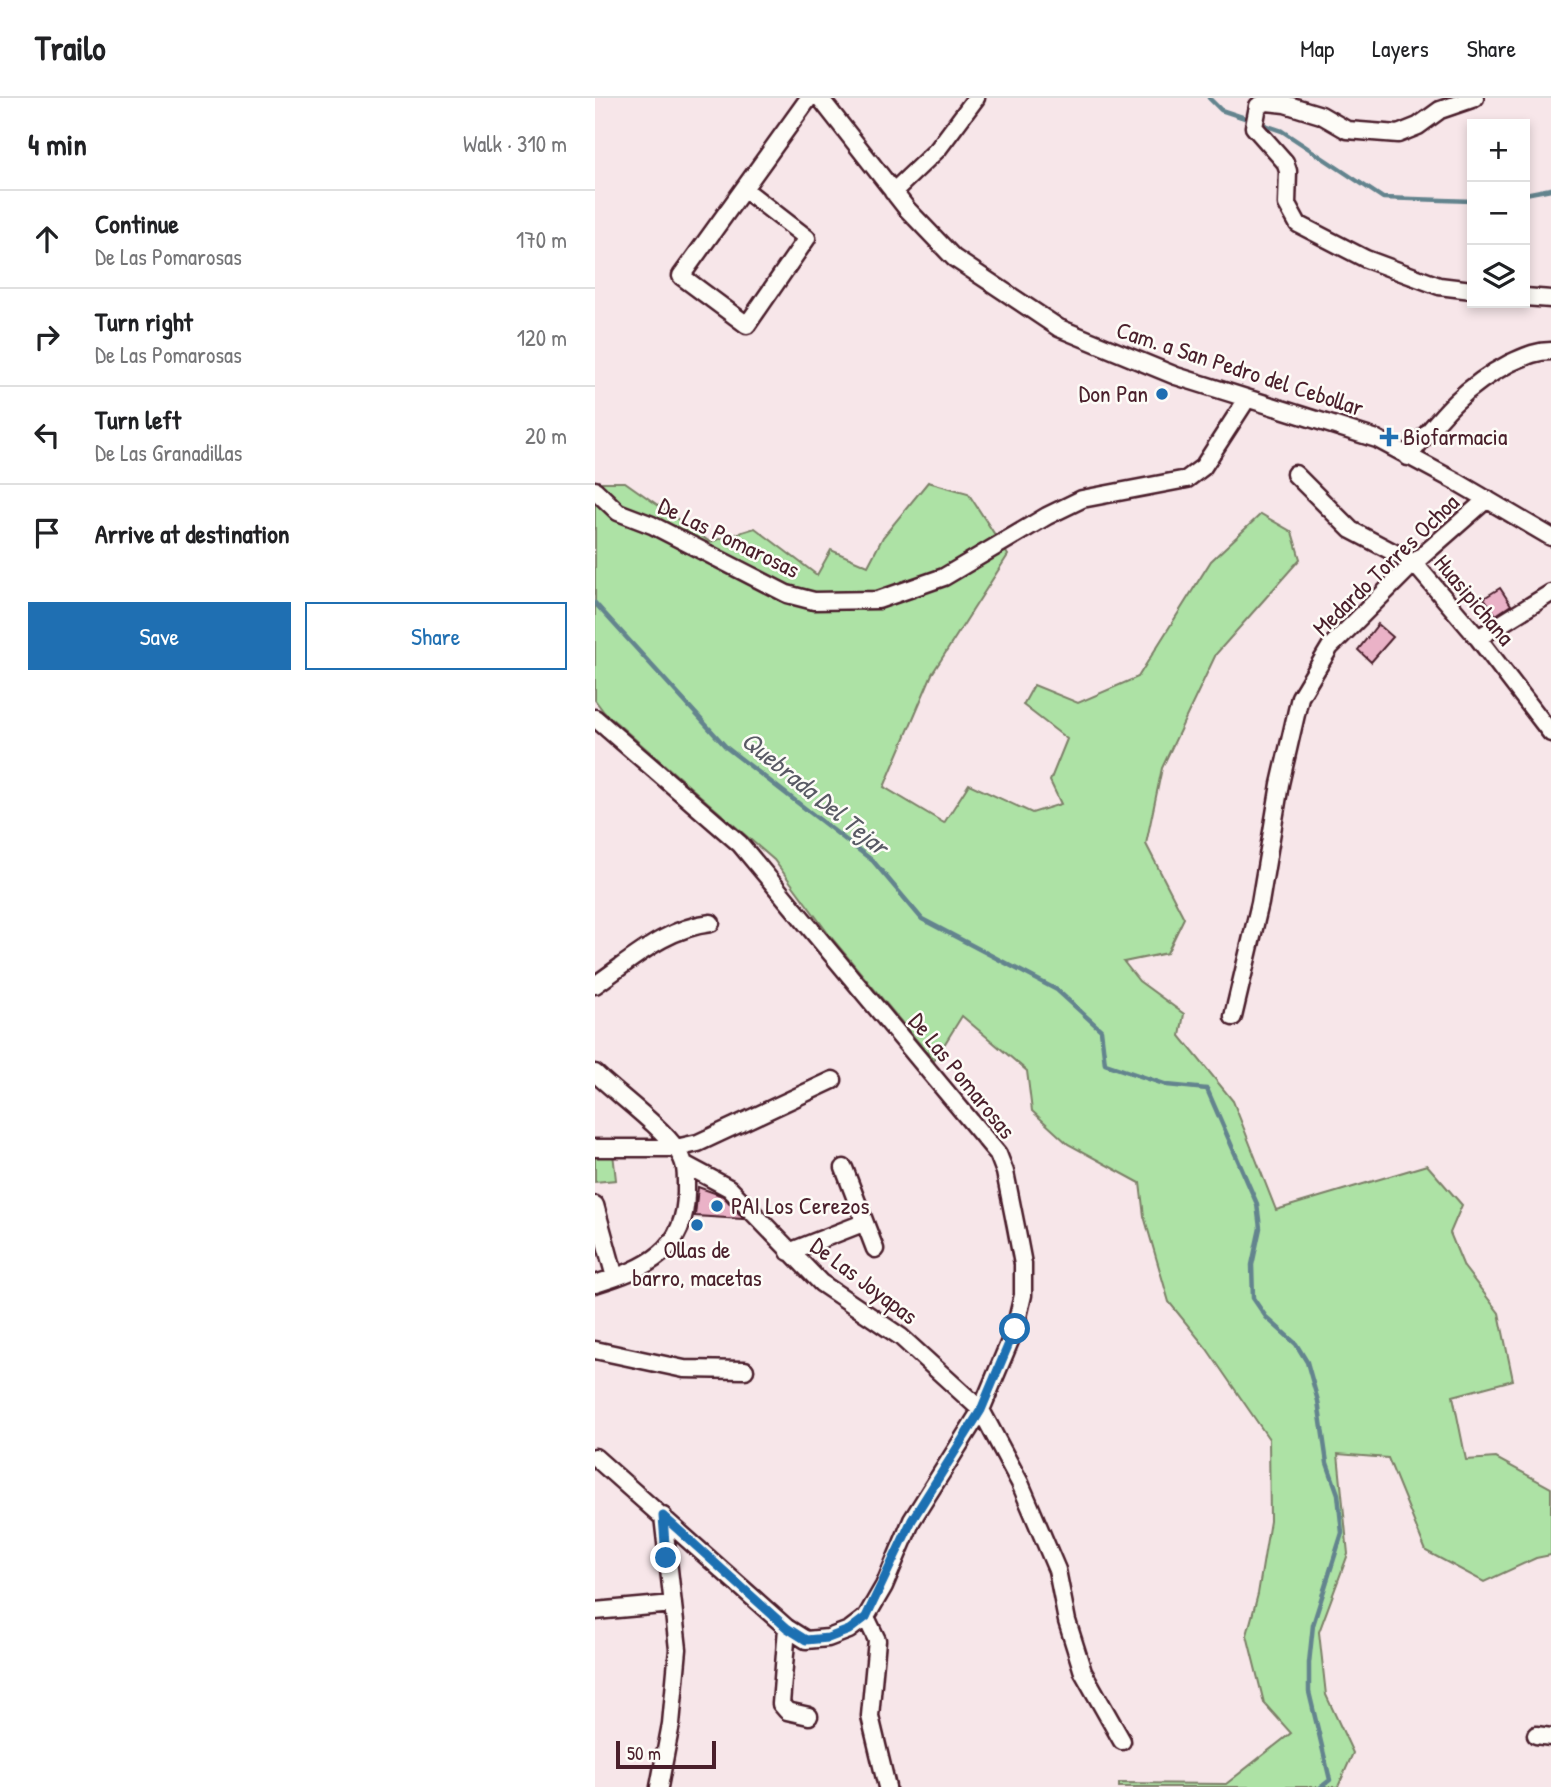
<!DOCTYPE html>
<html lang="en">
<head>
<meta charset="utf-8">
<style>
  :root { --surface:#fff; --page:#f2f2f2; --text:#202124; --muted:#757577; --line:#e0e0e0; --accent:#1f6fb2 }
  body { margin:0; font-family:"Patrick Hand",sans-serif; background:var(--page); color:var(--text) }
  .controls { position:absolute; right:21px; top:21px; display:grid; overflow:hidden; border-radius:0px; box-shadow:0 4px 10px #0003 }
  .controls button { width:63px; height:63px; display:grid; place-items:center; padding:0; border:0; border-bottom:2px solid var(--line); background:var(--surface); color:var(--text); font:35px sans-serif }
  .scale { position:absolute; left:21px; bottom:18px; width:100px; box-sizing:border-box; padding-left:7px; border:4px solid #4a1f2b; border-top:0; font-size:19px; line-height:24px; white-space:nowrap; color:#4a1f2b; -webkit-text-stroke:5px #fdfcf7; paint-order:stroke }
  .stop { position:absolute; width:21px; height:21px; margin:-16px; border:5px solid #1f6fb2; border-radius:50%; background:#fff }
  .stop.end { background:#1f6fb2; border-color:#fff; box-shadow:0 2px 7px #0008 }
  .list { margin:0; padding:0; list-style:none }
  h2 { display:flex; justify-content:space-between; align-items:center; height:91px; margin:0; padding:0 28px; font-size:30px }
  h2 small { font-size:23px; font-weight:400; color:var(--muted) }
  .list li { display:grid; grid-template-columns:46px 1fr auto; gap:21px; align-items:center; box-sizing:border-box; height:98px; padding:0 28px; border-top:2px solid var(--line) }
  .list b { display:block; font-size:26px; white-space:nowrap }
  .list p { margin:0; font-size:23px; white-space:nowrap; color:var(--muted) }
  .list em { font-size:23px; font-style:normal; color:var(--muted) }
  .actions { display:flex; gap:14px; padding:21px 28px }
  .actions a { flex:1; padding:16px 0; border:2px solid var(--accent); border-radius:0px; text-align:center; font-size:24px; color:var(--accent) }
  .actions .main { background:var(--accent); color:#fff }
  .icon { flex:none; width:38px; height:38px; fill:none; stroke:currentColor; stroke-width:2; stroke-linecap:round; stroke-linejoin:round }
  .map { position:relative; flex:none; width:956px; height:1689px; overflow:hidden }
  header { display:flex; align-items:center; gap:42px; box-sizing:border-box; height:98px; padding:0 35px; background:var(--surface); border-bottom:2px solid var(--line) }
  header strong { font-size:33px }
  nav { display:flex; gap:38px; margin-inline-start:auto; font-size:24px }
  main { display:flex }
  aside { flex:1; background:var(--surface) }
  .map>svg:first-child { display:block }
  .green { fill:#ade2a5; stroke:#7c8068; stroke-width:2 }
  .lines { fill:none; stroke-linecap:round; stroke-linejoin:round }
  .stream { stroke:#64848e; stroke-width:4.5 }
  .building { fill:#eab2c7; stroke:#4a1f2b; stroke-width:2 }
  .minor-casing { stroke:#4a1f2b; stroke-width:21 }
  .minor { stroke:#fdfcf7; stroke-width:16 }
  .route { stroke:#1f6fb2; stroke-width:9 }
  .poi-dot { fill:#1f6fb2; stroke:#fdfcf7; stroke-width:2.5 }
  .labels { text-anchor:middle; stroke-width:5; stroke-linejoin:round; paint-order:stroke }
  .street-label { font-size:24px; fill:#4a1f2b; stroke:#fdfcf7 }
  .poi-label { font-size:24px; fill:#4a1f2b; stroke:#fdfcf7; text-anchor:start }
  .water-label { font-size:26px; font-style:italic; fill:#595a65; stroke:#fdfcf7 }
</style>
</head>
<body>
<header>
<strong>Trailo</strong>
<nav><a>Map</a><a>Layers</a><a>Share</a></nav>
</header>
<main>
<aside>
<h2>4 min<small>Walk · 310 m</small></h2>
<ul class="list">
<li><svg class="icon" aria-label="ahead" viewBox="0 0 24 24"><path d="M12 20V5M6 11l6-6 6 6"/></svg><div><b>Continue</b><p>De Las Pomarosas</p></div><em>170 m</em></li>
<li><svg class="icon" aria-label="right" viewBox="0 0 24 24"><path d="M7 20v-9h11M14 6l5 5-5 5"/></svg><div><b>Turn right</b><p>De Las Pomarosas</p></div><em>120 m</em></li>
<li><svg class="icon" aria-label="left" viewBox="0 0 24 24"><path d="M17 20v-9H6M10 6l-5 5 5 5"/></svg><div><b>Turn left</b><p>De Las Granadillas</p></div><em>20 m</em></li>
<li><svg class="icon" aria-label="arrive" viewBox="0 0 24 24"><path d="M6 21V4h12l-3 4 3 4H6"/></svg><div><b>Arrive at destination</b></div></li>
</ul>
<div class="actions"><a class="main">Save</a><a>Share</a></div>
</aside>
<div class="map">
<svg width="956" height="1689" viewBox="0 0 956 1689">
  <rect width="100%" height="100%" fill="#f7e6e9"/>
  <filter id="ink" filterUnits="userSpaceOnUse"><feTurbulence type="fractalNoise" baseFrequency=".0143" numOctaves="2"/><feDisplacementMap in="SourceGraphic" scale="14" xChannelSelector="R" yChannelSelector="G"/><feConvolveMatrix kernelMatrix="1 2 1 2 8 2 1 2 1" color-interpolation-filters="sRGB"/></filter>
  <g filter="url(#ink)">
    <!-- green -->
    <path class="green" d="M 0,384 L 30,384 L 115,444 L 160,430 L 222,477 L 236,452 L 273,468 L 288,439 L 333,384 L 373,395 L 413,457 L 337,576 L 289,689 L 349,725 L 374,686 L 437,715 L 466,706 L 455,683 L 472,641 L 428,607 L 439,587 L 483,605 L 543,579 L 616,463 L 666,416 L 697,434 L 705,461 L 621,556 L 567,670 L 551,746 L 589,820 L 572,855 L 529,864 L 544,883 L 589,916 L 585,938 L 638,1003 L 681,1112 L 832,1067 L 867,1107 L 855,1135 L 869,1169 L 904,1215 L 918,1282 L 858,1298 L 871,1362 L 901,1360 L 956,1390 L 956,1457 L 941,1460 L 889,1484 L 831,1453 L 793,1360 L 743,1356 L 753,1456 L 724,1534 L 731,1597 L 758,1655 L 743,1689 L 524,1689 L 524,1685 L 631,1686 L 696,1635 L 669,1605 L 652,1537 L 663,1496 L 675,1423 L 674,1341 L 612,1251 L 574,1204 L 549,1118 L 545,1085 L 473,1046 L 437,1013 L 432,973 L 367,918 L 339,963 L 235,838 L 179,762 L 9,614 L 0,602 Z
      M 18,1055 L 21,1082 L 0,1084 L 0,1057 Z"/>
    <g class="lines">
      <!-- stream -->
      <path class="stream" d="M 614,0 L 626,12 L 656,22
        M 664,25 L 687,33 L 788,100 L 877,103
        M 930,96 L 956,91
        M 0,505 L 132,650 L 278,763 L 327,821 L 462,892 L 506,932 L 510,966 L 572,987 L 612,991 L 662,1106 L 665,1130 L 657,1167 L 658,1200 L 671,1219 L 701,1246 L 712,1264 L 723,1303 L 732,1365 L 743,1396 L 747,1435 L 718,1527 L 714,1565 L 714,1594 L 735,1682 L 726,1689"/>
    </g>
    <!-- building -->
    <path class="building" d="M 905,490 L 916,507 L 901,517 L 889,500 Z
      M 783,526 L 798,539 L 776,564 L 763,552 Z
      M 103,1089 L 128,1098 L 149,1121 L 100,1118 Z"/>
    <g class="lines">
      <defs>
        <path id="minor" d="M 225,0 L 312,111 L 359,160 L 464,230 L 581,278 L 782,341 L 862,384 L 956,439
          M 149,91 L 212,140 L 152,227 L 86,178 L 214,0
          M 298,94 L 343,51 L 381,0
          M 877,192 L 844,188 L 771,161 L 703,126 L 692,106 L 693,73 L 690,64 L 659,29 L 663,8 L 672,4 L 690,6 L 726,17 L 752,32 L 803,36 L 823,28 L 845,12 L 880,0
          M 930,199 L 956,201
          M 813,359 C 846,318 867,290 915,265 C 929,259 940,253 956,253
          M 700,376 L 756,432 L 819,465 L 883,540 L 956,635
          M 0,392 L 23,414 L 57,427 L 192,496 L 219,503 L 283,502 L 349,479 L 452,418 L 487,401 L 592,381 L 608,369 L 652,301
          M 883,540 L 956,495
          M 0,620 L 145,746 L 403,1056 L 410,1074 L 421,1129 L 428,1166 L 428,1197 L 420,1231 L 386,1312 L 317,1422 L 289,1488 L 271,1519 L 254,1532 L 233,1540 L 211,1542 L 192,1530 L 0,1359
          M 0,887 C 37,862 70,830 116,825
          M 638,919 L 665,805 L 685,686 L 705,599 L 735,549 L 819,465 L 892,401
          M 0,975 C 22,996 67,1029 82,1052 C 92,1065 91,1077 91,1092 C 92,1153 52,1170 0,1186
          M 0,1050 L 81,1050 L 103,1045 L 238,982
          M 91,1067 L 134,1090 L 226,1185 L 306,1239 L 386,1312 L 425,1385 L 462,1472 L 472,1523 L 488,1574 L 527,1643
          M 249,1070 L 280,1151
          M 0,1107 L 20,1179
          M 194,1154 L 268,1125
          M 0,1252 L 89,1271 L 150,1272
          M 0,1513 L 78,1506
          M 271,1519 L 282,1542 L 275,1618 L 292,1689
          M 192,1530 L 186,1606 L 192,1613 L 214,1618
          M 941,1637 L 956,1639
          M 64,1689 L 76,1626 L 83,1551 L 68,1418"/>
      </defs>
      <!-- minor casing -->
      <use href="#minor" class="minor-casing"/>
      <!-- minor -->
      <use href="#minor" class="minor"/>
    </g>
  </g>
  <g class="lines" filter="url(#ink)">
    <!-- route -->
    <path class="route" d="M 71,1460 L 68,1418 L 192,1530 L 211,1542 L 233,1540 L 254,1532 L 271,1519 L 317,1422 L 386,1312 L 420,1231"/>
  </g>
  <!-- markers -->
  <g class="poi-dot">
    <circle cx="567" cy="296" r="7"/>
    <path d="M790.5 328.5h7v7h7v7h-7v7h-7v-7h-7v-7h7z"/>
    <circle cx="122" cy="1108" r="7"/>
    <circle cx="102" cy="1127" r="7"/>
  </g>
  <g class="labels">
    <!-- street labels -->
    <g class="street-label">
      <text transform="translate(645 271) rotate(18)" y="8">Cam. a San Pedro del Cebollar</text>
      <text transform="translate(134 440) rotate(26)" y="8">De Las Pomarosas</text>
      <text transform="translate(791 467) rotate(-44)" y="8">Medardo Torres Ochoa</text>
      <text transform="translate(879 502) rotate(50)" y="8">Huasipichana</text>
      <text transform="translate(367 978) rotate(51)" y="8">De Las Pomarosas</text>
      <text transform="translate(269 1183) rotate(37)" y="8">De Las Joyapas</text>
    </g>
    <!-- poi labels -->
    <g class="poi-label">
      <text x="553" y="304" text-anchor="end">Don Pan</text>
      <text x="808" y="347">Biofarmacia</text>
      <text x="136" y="1116">PAI Los Cerezos</text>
      <text x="102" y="1160" text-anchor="middle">Ollas de<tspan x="102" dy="28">barro, macetas</tspan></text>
    </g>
    <!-- water labels -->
    <g class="water-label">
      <text transform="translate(220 695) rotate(39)" y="9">Quebrada Del Tejar</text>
    </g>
  </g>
</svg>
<div class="controls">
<button>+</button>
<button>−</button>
<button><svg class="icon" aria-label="layers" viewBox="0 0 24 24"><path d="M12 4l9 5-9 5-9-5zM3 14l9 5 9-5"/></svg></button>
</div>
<div class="scale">50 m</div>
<div class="stop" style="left:420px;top:1231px"></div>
<div class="stop end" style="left:71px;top:1460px"></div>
</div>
</main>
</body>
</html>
